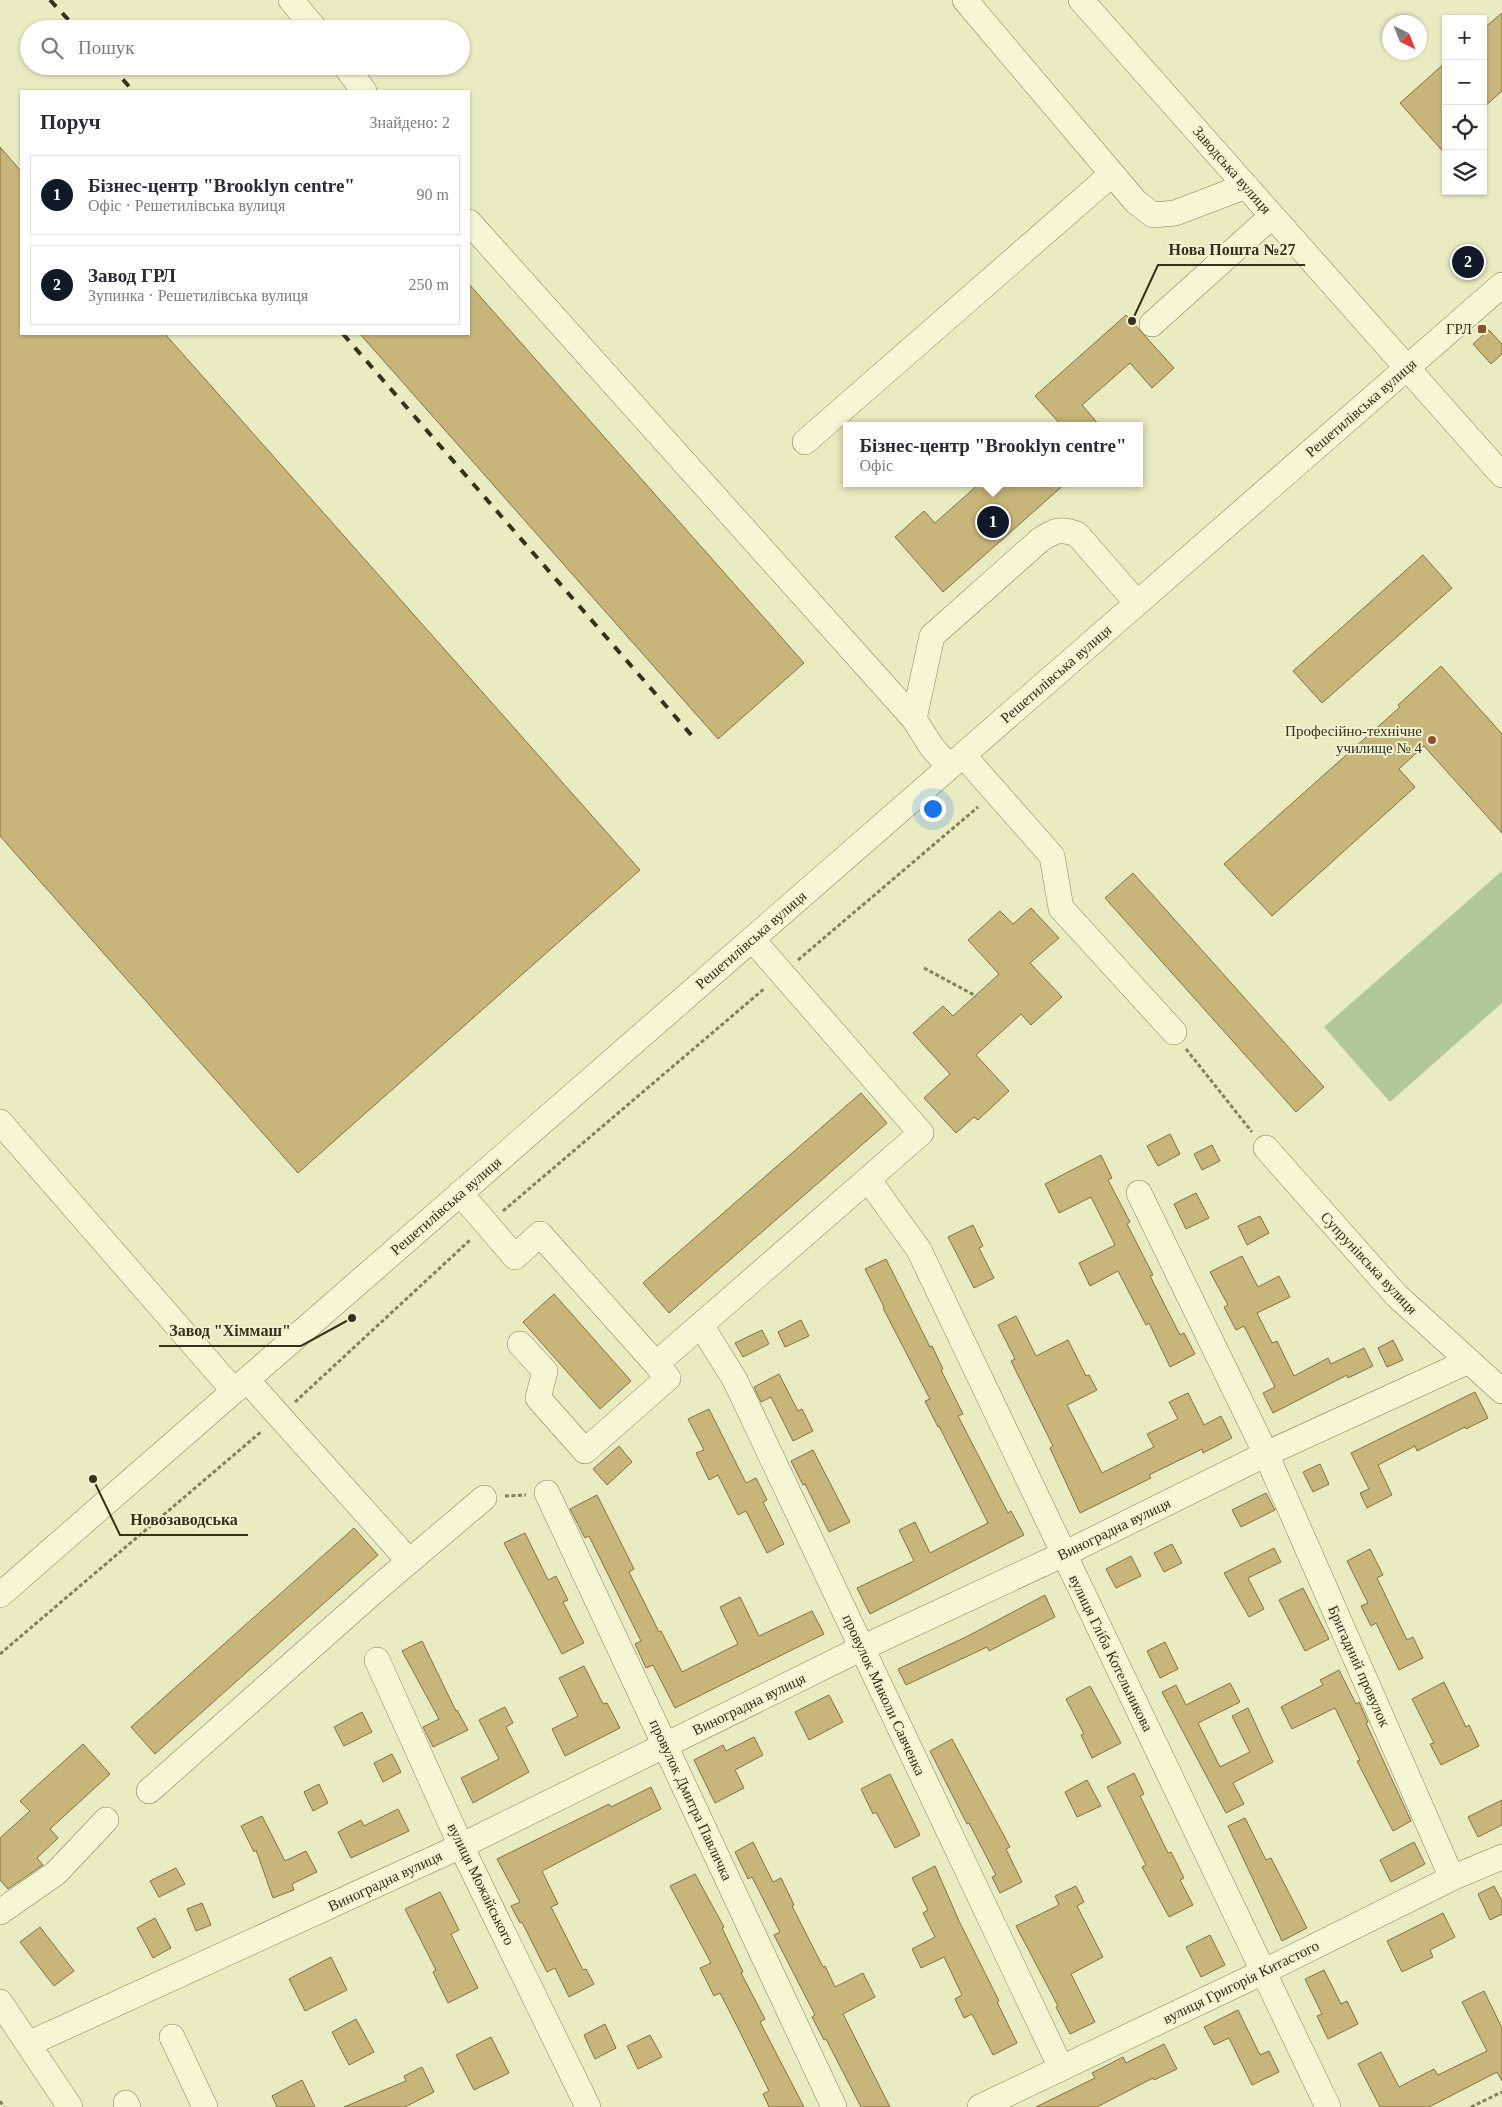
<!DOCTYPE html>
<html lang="uk">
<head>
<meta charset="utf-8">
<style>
  :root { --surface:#fff; --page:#f2f2f3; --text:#2b2b33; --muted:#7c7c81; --line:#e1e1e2; --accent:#111827 }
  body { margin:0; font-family:"Times New Roman",serif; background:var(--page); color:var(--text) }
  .controls { position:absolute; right:15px; top:15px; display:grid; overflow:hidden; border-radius:0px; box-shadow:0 1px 4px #0004 }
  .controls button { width:45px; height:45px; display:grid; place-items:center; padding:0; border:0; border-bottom:1px solid var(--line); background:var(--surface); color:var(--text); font:25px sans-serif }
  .compass { position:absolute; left:1382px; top:15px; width:45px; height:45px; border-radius:50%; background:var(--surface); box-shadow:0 1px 4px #0004; rotate:137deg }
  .you { position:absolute; left:932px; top:808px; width:18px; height:18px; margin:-12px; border:4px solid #fff; border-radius:50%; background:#1a73e8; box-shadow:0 0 0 8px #1a73e833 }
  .badge { display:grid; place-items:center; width:32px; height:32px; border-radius:50%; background:var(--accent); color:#fff; font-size:16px; font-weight:700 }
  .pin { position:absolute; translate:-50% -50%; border:2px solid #fff; box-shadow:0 1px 5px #0006 }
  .popup { position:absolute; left:843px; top:422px; width:300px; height:65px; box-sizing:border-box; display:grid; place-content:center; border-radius:0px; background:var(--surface); filter:drop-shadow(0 1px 4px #0005); font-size:16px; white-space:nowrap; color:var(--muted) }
  .popup b { font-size:19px; color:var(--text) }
  .popup::after { content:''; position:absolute; left:50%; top:100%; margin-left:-10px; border:10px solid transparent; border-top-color:var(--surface) }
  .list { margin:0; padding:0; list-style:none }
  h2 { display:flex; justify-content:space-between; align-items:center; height:65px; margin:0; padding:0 20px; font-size:21px }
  h2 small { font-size:16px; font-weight:400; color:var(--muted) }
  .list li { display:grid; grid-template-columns:32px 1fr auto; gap:15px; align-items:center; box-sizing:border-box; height:80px; margin:0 10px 10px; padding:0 10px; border:1px solid var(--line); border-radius:0px }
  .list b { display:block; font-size:19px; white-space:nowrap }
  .list p { margin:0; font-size:16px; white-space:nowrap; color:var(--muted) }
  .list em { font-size:16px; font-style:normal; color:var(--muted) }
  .icon { flex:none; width:28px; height:28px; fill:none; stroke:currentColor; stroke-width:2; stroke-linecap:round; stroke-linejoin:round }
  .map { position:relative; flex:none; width:1502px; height:2107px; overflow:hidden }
  .search { position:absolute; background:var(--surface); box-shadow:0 1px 4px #0004; left:20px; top:20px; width:450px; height:55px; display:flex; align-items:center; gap:12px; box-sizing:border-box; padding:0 18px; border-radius:28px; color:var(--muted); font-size:19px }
  .panel { position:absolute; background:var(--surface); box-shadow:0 1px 4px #0004; left:20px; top:90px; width:450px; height:245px; border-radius:0px }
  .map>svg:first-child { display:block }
  .green { fill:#b1c996 }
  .building { fill:#c8b579; stroke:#827141 }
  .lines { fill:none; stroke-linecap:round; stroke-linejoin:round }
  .minor-casing { stroke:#847f5a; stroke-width:26 }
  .path { stroke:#847f5a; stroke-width:3; stroke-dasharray:4 2.5; stroke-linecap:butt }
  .minor { stroke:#f5f7d4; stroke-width:25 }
  .rail { stroke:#34311d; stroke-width:4; stroke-dasharray:9 9; stroke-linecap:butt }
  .poi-dot { fill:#904f2d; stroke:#f1f3d0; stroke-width:2 }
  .labels { text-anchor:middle; stroke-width:4; stroke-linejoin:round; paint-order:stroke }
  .street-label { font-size:15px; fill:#34311d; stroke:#f1f3d0 }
  .poi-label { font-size:15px; fill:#34311d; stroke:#f1f3d0; text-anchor:end }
  .leader { fill:none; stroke:#34311d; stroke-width:2 }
  .callout-dot { fill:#34311d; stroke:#f1f3d0; stroke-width:2 }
  .callout-label { font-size:16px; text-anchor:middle; font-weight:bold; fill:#34311d; stroke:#f1f3d0; stroke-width:4; stroke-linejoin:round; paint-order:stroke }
</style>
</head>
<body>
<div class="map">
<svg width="1502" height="2107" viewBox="0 0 1502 2107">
  <rect width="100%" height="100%" fill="#e9ebc1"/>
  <!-- green -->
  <path class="green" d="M 1502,871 L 1502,1003 L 1390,1102 L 1324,1027 Z"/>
  <!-- building -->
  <path class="building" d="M 1502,13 L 1502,91 L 1483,108 L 1483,29 Z
    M 1446,62 L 1446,155 L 1400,103 Z
    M 0,147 L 21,171 L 21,334 L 165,334 L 640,870 L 298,1173 L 0,836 Z
    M 469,284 L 804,663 L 718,739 L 360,334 L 469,334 Z
    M 1126,315 L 1174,368 L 1152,388 L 1130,363 L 1082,405 L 1100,426 L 1062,426 L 1035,396 Z
    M 1489,330 L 1502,344 L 1502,354 L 1491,364 L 1473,344 Z
    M 980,483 L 1066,483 L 943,592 L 895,537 L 924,511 L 935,523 Z
    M 1423,555 L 1452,588 L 1322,703 L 1293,671 Z
    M 1441,666 L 1502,734 L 1502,833 L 1424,746 L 1399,769 L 1415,787 L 1272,916 L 1224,864 L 1400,707 L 1398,705 Z
    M 1133,873 L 1324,1087 L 1296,1112 L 1105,898 Z
    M 1031,908 L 1059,938 L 1030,963 L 1062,997 L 1031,1025 L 1021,1014 L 976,1055 L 1009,1091 L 978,1120 L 974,1117 L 956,1133 L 924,1098 L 950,1074 L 913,1033 L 943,1006 L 953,1016 L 999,974 L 968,940 L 1000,911 L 1013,924 Z
    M 861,1093 L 887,1123 L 669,1313 L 643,1283 Z
    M 1170,1134 L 1180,1154 L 1158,1166 L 1147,1146 Z
    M 1212,1145 L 1220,1161 L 1202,1170 L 1194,1154 Z
    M 1101,1155 L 1112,1178 L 1108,1180 L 1130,1222 L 1127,1224 L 1153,1275 L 1150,1276 L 1180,1335 L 1184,1333 L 1195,1354 L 1170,1367 L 1149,1323 L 1146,1325 L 1118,1271 L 1090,1286 L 1079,1263 L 1115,1245 L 1091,1197 L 1059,1213 L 1045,1184 Z
    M 1196,1193 L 1209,1218 L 1186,1229 L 1174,1204 Z
    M 1260,1216 L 1269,1233 L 1247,1245 L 1238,1226 Z
    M 973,1225 L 983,1246 L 979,1248 L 994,1278 L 974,1288 L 948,1237 Z
    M 1242,1256 L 1258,1287 L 1279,1276 L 1290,1297 L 1257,1313 L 1272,1343 L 1277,1341 L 1294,1376 L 1328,1358 L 1331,1364 L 1364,1348 L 1373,1366 L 1348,1378 L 1347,1375 L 1273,1413 L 1263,1393 L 1275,1387 L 1244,1326 L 1236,1330 L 1224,1307 L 1228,1305 L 1210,1272 Z
    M 886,1259 L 930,1347 L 932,1346 L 943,1369 L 941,1370 L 963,1414 L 958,1416 L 1008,1513 L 1011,1511 L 1024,1535 L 870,1614 L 857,1588 L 914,1561 L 899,1530 L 915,1522 L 930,1553 L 988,1523 L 939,1426 L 938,1427 L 925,1401 L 930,1399 L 883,1308 L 884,1307 L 865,1269 Z
    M 554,1294 L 631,1381 L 600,1409 L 523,1322 Z
    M 1016,1316 L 1036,1356 L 1068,1340 L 1086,1376 L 1089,1375 L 1097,1390 L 1067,1405 L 1102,1473 L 1154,1447 L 1147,1434 L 1178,1419 L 1169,1402 L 1188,1393 L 1204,1425 L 1221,1416 L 1232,1438 L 1203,1453 L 1202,1449 L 1149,1475 L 1151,1478 L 1080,1513 L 1050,1448 L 1053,1446 L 1011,1361 L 1015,1359 L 998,1325 Z
    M 801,1320 L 809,1336 L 785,1347 L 778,1332 Z
    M 762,1330 L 769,1344 L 743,1357 L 735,1343 Z
    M 1393,1340 L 1403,1360 L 1387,1367 L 1378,1348 Z
    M 779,1374 L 798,1411 L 802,1409 L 813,1431 L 793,1441 L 771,1397 L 761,1402 L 754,1387 Z
    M 1475,1392 L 1488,1418 L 1466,1429 L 1465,1427 L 1417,1451 L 1415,1446 L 1378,1465 L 1392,1495 L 1367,1508 L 1360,1493 L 1369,1489 L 1351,1453 Z
    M 709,1409 L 746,1483 L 756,1478 L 767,1500 L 763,1502 L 784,1544 L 767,1553 L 746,1511 L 738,1515 L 718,1475 L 709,1480 L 696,1453 L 704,1450 L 688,1419 Z
    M 619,1446 L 632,1462 L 607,1485 L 593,1469 Z
    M 813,1450 L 850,1522 L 829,1532 L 805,1484 L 803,1485 L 791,1461 Z
    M 1320,1464 L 1329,1484 L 1313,1492 L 1303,1472 Z
    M 1266,1493 L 1275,1510 L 1241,1527 L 1232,1510 Z
    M 597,1495 L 634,1569 L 629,1572 L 659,1632 L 661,1631 L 682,1672 L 738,1644 L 720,1607 L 740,1597 L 759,1636 L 812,1611 L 824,1634 L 675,1708 L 653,1665 L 646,1668 L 635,1644 L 641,1641 L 589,1536 L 585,1538 L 570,1509 Z
    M 354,1528 L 378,1555 L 155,1754 L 131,1727 Z
    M 525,1533 L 548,1580 L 556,1576 L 568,1600 L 563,1602 L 584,1643 L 562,1654 L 504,1543 Z
    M 1172,1544 L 1182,1563 L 1164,1572 L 1154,1553 Z
    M 1274,1548 L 1281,1562 L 1248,1578 L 1264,1609 L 1249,1617 L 1224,1573 Z
    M 1370,1549 L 1383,1575 L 1377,1578 L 1407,1640 L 1413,1637 L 1423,1658 L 1399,1670 L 1376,1623 L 1371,1626 L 1361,1606 L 1368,1603 L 1347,1561 Z
    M 1131,1556 L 1141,1576 L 1116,1588 L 1106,1569 Z
    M 1303,1588 L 1329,1639 L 1305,1651 L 1279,1600 Z
    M 1045,1595 L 1055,1617 L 989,1651 L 987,1647 L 906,1685 L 898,1669 L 966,1637 Z
    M 422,1641 L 456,1711 L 457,1710 L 468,1730 L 433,1747 L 423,1727 L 439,1719 L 402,1651 Z
    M 1165,1642 L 1178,1669 L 1160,1678 L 1147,1651 Z
    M 584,1666 L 603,1704 L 607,1703 L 620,1728 L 565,1756 L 552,1729 L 578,1716 L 559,1678 Z
    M 1339,1670 L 1356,1704 L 1359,1702 L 1368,1722 L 1366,1723 L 1411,1821 L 1393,1831 L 1357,1761 L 1360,1760 L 1335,1708 L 1292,1729 L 1281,1707 L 1323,1685 L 1320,1680 Z
    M 1444,1682 L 1466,1727 L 1469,1725 L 1479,1746 L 1441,1765 L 1430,1744 L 1434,1743 L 1412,1699 Z
    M 1230,1683 L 1240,1702 L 1198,1723 L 1220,1767 L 1250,1752 L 1232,1716 L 1248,1708 L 1273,1762 L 1233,1783 L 1244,1804 L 1226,1813 L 1162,1692 L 1176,1685 L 1186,1705 Z
    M 1090,1686 L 1121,1743 L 1092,1758 L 1081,1735 L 1084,1734 L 1066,1699 Z
    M 829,1695 L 843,1722 L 809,1740 L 795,1712 Z
    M 505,1707 L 513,1723 L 506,1727 L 529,1772 L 473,1803 L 461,1778 L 499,1759 L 479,1720 Z
    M 362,1712 L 372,1732 L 344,1746 L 334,1727 Z
    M 754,1737 L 763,1755 L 735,1770 L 744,1788 L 715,1803 L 694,1760 L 723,1745 L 726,1751 Z
    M 952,1739 L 1010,1847 L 1006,1849 L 1022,1882 L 1000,1893 L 992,1877 L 996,1875 L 969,1823 L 967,1824 L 930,1751 Z
    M 83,1744 L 110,1774 L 50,1829 L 58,1838 L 37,1858 L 43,1865 L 8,1889 L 0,1880 L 0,1838 L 30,1811 L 20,1801 Z
    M 392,1754 L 401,1772 L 383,1782 L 374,1763 Z
    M 1134,1773 L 1144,1794 L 1140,1796 L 1168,1853 L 1171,1852 L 1184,1878 L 1180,1880 L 1193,1905 L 1169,1917 L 1142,1867 L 1146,1865 L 1107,1787 Z
    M 890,1774 L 920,1835 L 895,1848 L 876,1812 L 873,1814 L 861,1789 Z
    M 1087,1780 L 1101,1806 L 1077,1817 L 1065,1792 Z
    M 319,1784 L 328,1803 L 313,1811 L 304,1792 Z
    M 651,1787 L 661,1809 L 542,1871 L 558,1904 L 551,1907 L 583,1970 L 586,1969 L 594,1984 L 569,1997 L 555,1968 L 547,1972 L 522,1922 L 520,1923 L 511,1906 L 520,1902 L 497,1859 L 609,1804 L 611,1807 Z
    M 1502,1800 L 1502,1825 L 1478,1837 L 1468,1817 Z
    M 398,1809 L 409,1831 L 351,1858 L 338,1832 L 361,1820 L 364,1826 Z
    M 262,1816 L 285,1861 L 306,1851 L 317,1872 L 292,1884 L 294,1890 L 273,1898 L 256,1850 L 254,1852 L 241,1826 Z
    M 1245,1818 L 1266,1860 L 1271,1858 L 1307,1928 L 1282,1941 L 1228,1826 Z
    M 753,1842 L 773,1882 L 781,1878 L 794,1905 L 792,1906 L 823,1967 L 825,1966 L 835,1987 L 863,1973 L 875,1997 L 843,2014 L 890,2107 L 861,2107 L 826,2039 L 824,2040 L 812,2017 L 815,2015 L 774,1935 L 780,1932 L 752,1877 L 748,1879 L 735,1852 Z
    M 1414,1842 L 1425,1864 L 1391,1882 L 1380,1860 Z
    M 935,1866 L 959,1921 L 999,2001 L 997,2002 L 1017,2043 L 993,2055 L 972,2014 L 964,2018 L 955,1999 L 962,1995 L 944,1957 L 921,1968 L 912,1949 L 935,1937 L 923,1913 L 928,1910 L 912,1878 Z
    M 176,1868 L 185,1884 L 159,1897 L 150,1881 Z
    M 695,1874 L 724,1927 L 722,1928 L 743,1972 L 741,1973 L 765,2019 L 760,2022 L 804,2107 L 769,2107 L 763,2094 L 769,2091 L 740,2032 L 720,1993 L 714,1996 L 700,1968 L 711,1963 L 670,1886 Z
    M 1076,1886 L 1084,1902 L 1077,1906 L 1103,1957 L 1071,1974 L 1095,2022 L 1070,2034 L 1056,2007 L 1058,2006 L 1016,1926 L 1059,1905 L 1055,1896 Z
    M 1494,1886 L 1502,1901 L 1502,1914 L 1490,1920 L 1478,1894 Z
    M 440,1892 L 459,1930 L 451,1934 L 478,1988 L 448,2003 L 433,1972 L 436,1970 L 405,1909 Z
    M 202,1903 L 211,1925 L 196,1931 L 187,1909 Z
    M 1443,1913 L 1455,1937 L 1430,1950 L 1433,1957 L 1402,1972 L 1387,1941 Z
    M 155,1918 L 171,1948 L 153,1958 L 137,1928 Z
    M 40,1927 L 74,1971 L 54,1986 L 20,1942 Z
    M 1210,1935 L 1225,1965 L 1201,1977 L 1186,1947 Z
    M 331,1957 L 347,1990 L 305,2011 L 289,1979 Z
    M 1324,1970 L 1341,2004 L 1347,2001 L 1358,2024 L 1328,2039 L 1317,2016 L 1322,2014 L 1305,1979 Z
    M 1484,1991 L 1502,2028 L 1502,2081 L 1497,2072 L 1429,2107 L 1380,2107 L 1358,2064 L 1381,2052 L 1399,2087 L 1434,2069 L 1438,2075 L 1487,2051 L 1462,2002 Z
    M 1238,2010 L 1260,2055 L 1269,2051 L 1279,2072 L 1252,2085 L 1229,2038 L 1214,2045 L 1204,2027 Z
    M 356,2019 L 374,2052 L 349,2065 L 332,2032 Z
    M 605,2024 L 616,2048 L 595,2059 L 584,2035 Z
    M 650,2035 L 662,2057 L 638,2069 L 627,2046 Z
    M 491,2037 L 509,2073 L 474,2090 L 456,2055 Z
    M 1164,2044 L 1177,2069 L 1154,2080 L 1153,2078 L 1097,2107 L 1036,2107 L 1095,2078 L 1092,2073 L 1123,2057 L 1126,2063 Z
    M 422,2067 L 434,2092 L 405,2107 L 344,2107 L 406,2081 L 404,2076 Z
    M 302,2080 L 315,2107 L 277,2107 L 272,2096 Z"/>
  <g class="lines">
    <defs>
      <path id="minor" d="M 291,0 L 315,29
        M 965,0 L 1136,202 L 1153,215 L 1175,213 L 1246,186
        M 1081,0 L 1502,475
        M 345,66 L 364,91
        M 469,222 L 914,719
        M 1152,324 L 1272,216
        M 805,442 L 1112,174
        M 963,755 L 1052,856 L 1061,908 L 1174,1032
        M 949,767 L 931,746 L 914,719 L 932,636 L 1040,540 C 1055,530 1060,528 1077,534 L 1137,603
        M 0,1122 L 234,1391
        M 1266,1148 L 1397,1296 L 1502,1391
        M 868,1179 L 919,1250 L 1328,2107
        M 460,1193 L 515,1257 L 540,1234 L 656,1364 L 921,1133 L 752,939
        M 1139,1193 L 1266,1454 L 1452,1878
        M 701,1325 L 735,1380 L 1061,2068
        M 520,1344 L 545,1371 L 538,1398 L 585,1451 L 668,1378 L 656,1364
        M 247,1380 L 409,1561
        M 547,1493 L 834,2107
        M 0,1595 L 1502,285
        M 377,1660 L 461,1846 L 588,2107
        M 149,1791 L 379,1587 L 484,1498
        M 0,1912 L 56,1873 L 106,1820
        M 0,2002 L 70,2107
        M 172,2037 L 205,2107
        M 28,2044 L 461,1846 L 862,1648 L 1064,1554 L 1266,1454 L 1469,1361
        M 126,2103 L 128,2107
        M 980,2107 L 1263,1972 L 1452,1878 L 1502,1857"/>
    </defs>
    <!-- minor casing -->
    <use href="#minor" class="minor-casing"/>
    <!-- path -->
    <path class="path" d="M 798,960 L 978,807
      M 924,968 L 976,996
      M 1186,1049 L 1252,1132
      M 503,1211 L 765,988
      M 295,1402 L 470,1240
      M 505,1496 L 526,1495
      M 0,1654 L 262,1431
      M 0,2101 L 4,2107
      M 1471,2107 L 1502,2092"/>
    <!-- minor -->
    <use href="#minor" class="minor"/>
    <!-- rail -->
    <path class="rail" d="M 50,0 L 77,29
      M 111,66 L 133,91
      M 343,334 L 693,737"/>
  </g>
  <!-- markers -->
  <g class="poi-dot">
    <rect x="1477" y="324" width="10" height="10" rx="2.5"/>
    <circle cx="1432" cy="740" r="5"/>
  </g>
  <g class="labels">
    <!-- street labels -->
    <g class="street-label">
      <text transform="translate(1232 170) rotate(49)" y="5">Заводська вулиця</text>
      <text transform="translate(1361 408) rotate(-41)" y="5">Решетилівська вулиця</text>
      <text transform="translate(1056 674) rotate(-41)" y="5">Решетилівська вулиця</text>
      <text transform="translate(751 940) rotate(-41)" y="5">Решетилівська вулиця</text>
      <text transform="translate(446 1206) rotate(-41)" y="5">Решетилівська вулиця</text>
      <text transform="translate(1369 1263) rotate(47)" y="5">Супрунівська вулиця</text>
      <text transform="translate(1114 1529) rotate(-26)" y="5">Виноградна вулиця</text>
      <text transform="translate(1111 1653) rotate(64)" y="5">вулиця Гліба Котельникова</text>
      <text transform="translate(1359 1666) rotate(66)" y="5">Бригадний провулок</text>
      <text transform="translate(884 1695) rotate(65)" y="5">провулок Миколи Савченка</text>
      <text transform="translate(749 1704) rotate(-26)" y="5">Виноградна вулиця</text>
      <text transform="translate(691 1800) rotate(65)" y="5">провулок Дмитра Павличка</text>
      <text transform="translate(385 1881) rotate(-25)" y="5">Виноградна вулиця</text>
      <text transform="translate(481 1884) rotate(64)" y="5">вулиця Можайського</text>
      <text transform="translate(1241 1982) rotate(-26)" y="5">вулиця Григорія Китастого</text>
    </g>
    <!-- poi labels -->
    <g class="poi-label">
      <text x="1472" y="334">ГРЛ</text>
      <text x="1422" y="736">Професійно-технічне<tspan x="1422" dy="17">училище № 4</tspan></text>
    </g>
  </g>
  <!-- callouts -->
  <path class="leader" d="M1132 321L1158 265H1305M352 1318L301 1346H159M93 1479L120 1535H248"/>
  <g class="callout-dot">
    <circle cx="1132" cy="321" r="5"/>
    <circle cx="352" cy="1318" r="5"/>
    <circle cx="93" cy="1479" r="5"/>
  </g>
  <g class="callout-label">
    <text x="1232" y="255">Нова Пошта №27</text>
    <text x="230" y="1336">Завод "Хіммаш"</text>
    <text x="184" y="1525">Новозаводська</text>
  </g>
</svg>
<div class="controls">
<button>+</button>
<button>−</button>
<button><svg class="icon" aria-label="locate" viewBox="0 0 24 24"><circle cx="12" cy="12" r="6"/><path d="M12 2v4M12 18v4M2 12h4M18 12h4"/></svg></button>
<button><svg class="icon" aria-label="layers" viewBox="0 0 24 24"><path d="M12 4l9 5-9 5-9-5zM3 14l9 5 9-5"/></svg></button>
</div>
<svg class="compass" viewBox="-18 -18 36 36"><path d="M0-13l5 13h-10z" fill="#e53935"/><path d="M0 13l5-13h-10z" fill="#7c7c81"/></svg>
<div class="you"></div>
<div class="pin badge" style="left:993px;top:522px">1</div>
<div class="popup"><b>Бізнес-центр &quot;Brooklyn centre&quot;</b>Офіс</div>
<div class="pin badge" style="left:1468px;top:262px">2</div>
<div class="search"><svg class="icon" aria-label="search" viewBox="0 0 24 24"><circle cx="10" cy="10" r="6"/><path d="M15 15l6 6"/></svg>Пошук</div>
<section class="panel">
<h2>Поруч<small>Знайдено: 2</small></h2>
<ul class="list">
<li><span class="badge">1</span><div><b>Бізнес-центр &quot;Brooklyn centre&quot;</b><p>Офіс · Решетилівська вулиця</p></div><em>90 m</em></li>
<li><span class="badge">2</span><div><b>Завод ГРЛ</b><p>Зупинка · Решетилівська вулиця</p></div><em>250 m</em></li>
</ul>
</section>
</div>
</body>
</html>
